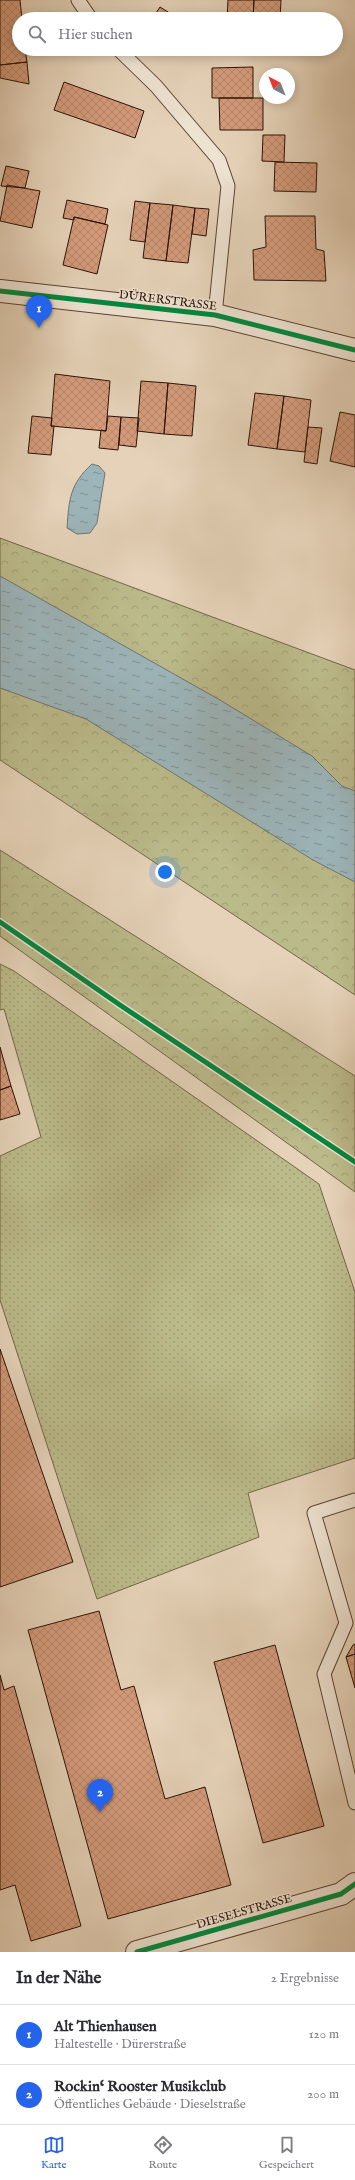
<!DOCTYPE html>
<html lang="de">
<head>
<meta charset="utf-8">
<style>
  :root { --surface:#fff; --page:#f7f7f7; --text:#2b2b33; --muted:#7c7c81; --line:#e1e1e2; --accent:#2563eb }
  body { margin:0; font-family:"IM FELL English",serif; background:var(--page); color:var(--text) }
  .compass { position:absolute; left:259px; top:68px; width:36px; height:36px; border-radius:50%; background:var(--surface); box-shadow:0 2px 10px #0003; rotate:318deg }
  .you { position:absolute; left:165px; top:872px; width:14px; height:14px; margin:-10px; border:3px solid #fff; border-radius:50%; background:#1a73e8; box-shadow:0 0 0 6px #1a73e833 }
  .badge { display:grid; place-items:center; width:26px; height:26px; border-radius:50%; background:var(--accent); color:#fff; font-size:13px; font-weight:700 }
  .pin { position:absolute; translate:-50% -33px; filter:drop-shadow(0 1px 2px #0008) }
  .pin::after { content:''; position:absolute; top:21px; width:14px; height:12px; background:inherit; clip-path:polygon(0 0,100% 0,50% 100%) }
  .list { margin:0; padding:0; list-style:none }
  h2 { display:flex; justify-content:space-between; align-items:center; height:52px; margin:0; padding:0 16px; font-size:17px }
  h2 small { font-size:13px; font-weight:400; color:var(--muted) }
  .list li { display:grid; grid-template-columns:26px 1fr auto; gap:12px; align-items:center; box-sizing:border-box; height:60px; padding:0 16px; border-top:1px solid var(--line) }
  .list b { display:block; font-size:15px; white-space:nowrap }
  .list p { margin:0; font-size:13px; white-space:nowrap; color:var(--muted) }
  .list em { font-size:13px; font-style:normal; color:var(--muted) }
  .icon { flex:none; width:22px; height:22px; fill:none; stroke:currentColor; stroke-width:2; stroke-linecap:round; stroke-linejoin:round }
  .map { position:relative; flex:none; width:355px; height:1952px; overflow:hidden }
  .search { position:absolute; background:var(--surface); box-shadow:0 2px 10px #0003; left:12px; right:12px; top:12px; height:44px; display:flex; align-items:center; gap:10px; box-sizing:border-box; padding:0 14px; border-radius:22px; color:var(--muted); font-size:15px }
  .sheet { height:172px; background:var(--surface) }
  nav { display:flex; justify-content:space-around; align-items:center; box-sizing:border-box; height:56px; border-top:1px solid var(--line); background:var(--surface); font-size:11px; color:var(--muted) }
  nav a { display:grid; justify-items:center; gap:2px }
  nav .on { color:var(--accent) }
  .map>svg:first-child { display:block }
  .grass { fill:url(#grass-dots); stroke:#736648 }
  .forest { fill:url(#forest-crowns); stroke:#736648 }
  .water { fill:url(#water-ripples); stroke:#6f7472 }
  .building { fill:url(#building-cross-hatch); stroke:#2b1206 }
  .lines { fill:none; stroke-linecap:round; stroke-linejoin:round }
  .service-casing { stroke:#5a4232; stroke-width:15 }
  .minor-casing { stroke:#5a4232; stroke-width:24 }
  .service { stroke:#eee2d1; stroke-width:13 }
  .minor { stroke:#eee2d1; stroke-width:22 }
  .cycleway-casing { stroke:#eee2d1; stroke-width:8 }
  .cycleway { stroke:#00873e; stroke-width:5 }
  .labels { text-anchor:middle; stroke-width:3; stroke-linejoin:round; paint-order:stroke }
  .street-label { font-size:12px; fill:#2b1206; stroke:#eee2d1 }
</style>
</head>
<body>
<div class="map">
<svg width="355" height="1952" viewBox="0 0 355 1952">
  <defs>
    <pattern id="grass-dots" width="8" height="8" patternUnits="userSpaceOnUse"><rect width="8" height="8" fill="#bbba8a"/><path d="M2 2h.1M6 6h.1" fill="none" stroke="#a19f76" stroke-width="1.8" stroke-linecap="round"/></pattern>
    <pattern id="forest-crowns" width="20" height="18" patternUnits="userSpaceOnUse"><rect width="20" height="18" fill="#bbba8a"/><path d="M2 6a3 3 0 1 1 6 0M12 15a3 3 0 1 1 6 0" fill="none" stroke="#a19f76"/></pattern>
    <pattern id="water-ripples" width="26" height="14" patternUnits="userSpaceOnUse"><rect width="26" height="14" fill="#9cb5ba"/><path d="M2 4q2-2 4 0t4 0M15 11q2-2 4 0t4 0" fill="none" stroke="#7f9295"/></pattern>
    <pattern id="building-cross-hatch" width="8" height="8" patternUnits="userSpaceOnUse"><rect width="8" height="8" fill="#d49b7b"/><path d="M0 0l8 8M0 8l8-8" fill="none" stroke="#b68469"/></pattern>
  </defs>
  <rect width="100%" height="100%" fill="#e5d2b8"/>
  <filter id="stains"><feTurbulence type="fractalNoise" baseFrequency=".005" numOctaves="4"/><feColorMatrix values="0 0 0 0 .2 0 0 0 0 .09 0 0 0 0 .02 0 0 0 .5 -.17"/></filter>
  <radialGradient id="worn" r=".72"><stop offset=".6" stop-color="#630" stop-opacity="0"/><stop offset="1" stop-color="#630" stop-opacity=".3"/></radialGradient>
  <!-- grass -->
  <path class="grass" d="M 0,964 L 14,971 L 319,1184 L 355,1292 L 355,1458 L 248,1493 L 259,1537 L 97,1599 L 0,1300 L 0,1156 L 41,1137 L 4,1009 L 0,1010 Z"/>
  <!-- forest -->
  <path class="forest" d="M 0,538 L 355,670 L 355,995 L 0,760 Z
    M 0,850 L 355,1076 L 355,1192 L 0,936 Z"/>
  <!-- water -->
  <path class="water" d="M 92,464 L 99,466 L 105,473 L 97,523 L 90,533 L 77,534 L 67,528 C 69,499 70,484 92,464 Z
    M 0,576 L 220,700 L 312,756 L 342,786 L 355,791 L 355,882 L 313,860 L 86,719 L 0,688 Z"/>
  <!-- building -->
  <path class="building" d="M 0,0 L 20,0 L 22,19 L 19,19 L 19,49 L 25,49 L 27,62 L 0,65 Z
    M 228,0 L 254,0 L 253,19 L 227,19 Z
    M 254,0 L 281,0 L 280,19 L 253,19 Z
    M 160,7 L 179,19 L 152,19 Z
    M 27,62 L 29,84 L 0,78 L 0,65 Z
    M 253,67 L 253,98 L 212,98 L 212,68 Z
    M 64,82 L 144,111 L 135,138 L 54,110 Z
    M 219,98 L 263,98 L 263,130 L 220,130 Z
    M 263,135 L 285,135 L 284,162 L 262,161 Z
    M 275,162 L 317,163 L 316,192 L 274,191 Z
    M 6,166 L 29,171 L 25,188 L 1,186 Z
    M 7,185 L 40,191 L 32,228 L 0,221 Z
    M 67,200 L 108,209 L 105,224 L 74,217 L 74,220 L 63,218 Z
    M 135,201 L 150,203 L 145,242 L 130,240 Z
    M 150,203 L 173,205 L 166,261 L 143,258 Z
    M 173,205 L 195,208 L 188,263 L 166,261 Z
    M 195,208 L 209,209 L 206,236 L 192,234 Z
    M 265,216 L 315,216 L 316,249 L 324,251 L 326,281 L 254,280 L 253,250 L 266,247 Z
    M 74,217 L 108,225 L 97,274 L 63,265 Z
    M 55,374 L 110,381 L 106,431 L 51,426 Z
    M 141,381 L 168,383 L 164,434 L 137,431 Z
    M 168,383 L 196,386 L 192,436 L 164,434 Z
    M 255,393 L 284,396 L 277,449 L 248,445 Z
    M 284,396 L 311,400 L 305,452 L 277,449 Z
    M 340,412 L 355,415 L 355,467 L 330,461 Z
    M 32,416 L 52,418 L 51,426 L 54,426 L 51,455 L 28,453 Z
    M 108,416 L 121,417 L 118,450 L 99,448 L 101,430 L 106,431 Z
    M 121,417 L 139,418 L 136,447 L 119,445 Z
    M 308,427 L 322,428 L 317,464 L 304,462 Z
    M 0,1047 L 11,1086 L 0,1090 Z
    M 11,1086 L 20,1114 L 0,1120 L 0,1090 Z
    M 0,1349 L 73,1562 L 0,1587 Z
    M 99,1611 L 121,1690 L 134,1686 L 165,1799 L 205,1787 L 231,1885 L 108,1919 L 28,1630 Z
    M 355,1644 L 355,1654 L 346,1657 L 353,1645 Z
    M 275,1645 L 324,1826 L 263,1843 L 214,1662 Z
    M 355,1654 L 355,1688 L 346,1657 Z
    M 0,1675 L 4,1690 L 14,1686 L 81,1926 L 31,1941 L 15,1885 L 0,1890 Z"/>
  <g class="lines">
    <defs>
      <path id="service" d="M 78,0 L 91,19
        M 118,49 L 156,86 L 219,160 L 228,186 L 215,315
        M 355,1500 L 314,1513 L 346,1623 L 324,1674 L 355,1803"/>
      <path id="minor" d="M 0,291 L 215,315 L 355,350
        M 137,1952 L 341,1894 L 355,1884"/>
    </defs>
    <!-- service casing -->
    <use href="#service" class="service-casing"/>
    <!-- minor casing -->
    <use href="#minor" class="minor-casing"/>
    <!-- service -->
    <use href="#service" class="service"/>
    <!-- minor -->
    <use href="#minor" class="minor"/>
    <defs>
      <path id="cycleway" d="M 0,291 L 215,315 L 355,350
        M 0,922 L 120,1005 L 355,1162
        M 137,1952 L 341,1894 L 355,1884"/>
    </defs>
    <!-- cycleway casing -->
    <use href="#cycleway" class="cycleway-casing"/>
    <!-- cycleway -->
    <use href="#cycleway" class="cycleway"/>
  </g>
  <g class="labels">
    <!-- street labels -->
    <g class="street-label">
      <text transform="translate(168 300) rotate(7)" y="4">DÜRERSTRASSE</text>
      <text transform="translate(244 1911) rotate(-16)" y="4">DIESELSTRASSE</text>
    </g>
  </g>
  <rect width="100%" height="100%" filter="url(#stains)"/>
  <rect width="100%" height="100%" fill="url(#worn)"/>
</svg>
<svg class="compass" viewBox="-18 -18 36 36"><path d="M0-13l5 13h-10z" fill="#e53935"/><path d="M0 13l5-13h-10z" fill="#7c7c81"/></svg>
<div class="you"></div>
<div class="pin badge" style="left:39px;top:328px">1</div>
<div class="pin badge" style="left:100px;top:1812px">2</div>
<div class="search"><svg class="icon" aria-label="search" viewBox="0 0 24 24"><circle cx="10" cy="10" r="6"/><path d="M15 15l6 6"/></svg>Hier suchen</div>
</div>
<section class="sheet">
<h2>In der Nähe<small>2 Ergebnisse</small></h2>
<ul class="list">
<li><span class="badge">1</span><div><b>Alt Thienhausen</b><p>Haltestelle · Dürerstraße</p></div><em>120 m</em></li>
<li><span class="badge">2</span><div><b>Rockin‘ Rooster Musikclub</b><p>Öffentliches Gebäude · Dieselstraße</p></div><em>200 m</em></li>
</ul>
</section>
<nav>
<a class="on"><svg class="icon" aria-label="map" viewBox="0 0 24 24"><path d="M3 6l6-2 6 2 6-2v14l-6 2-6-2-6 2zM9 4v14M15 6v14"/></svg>Karte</a>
<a><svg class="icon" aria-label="directions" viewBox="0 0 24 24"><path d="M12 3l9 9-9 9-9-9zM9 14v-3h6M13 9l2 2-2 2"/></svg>Route</a>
<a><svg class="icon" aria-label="saved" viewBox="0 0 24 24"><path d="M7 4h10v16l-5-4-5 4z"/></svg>Gespeichert</a>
</nav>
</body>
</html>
